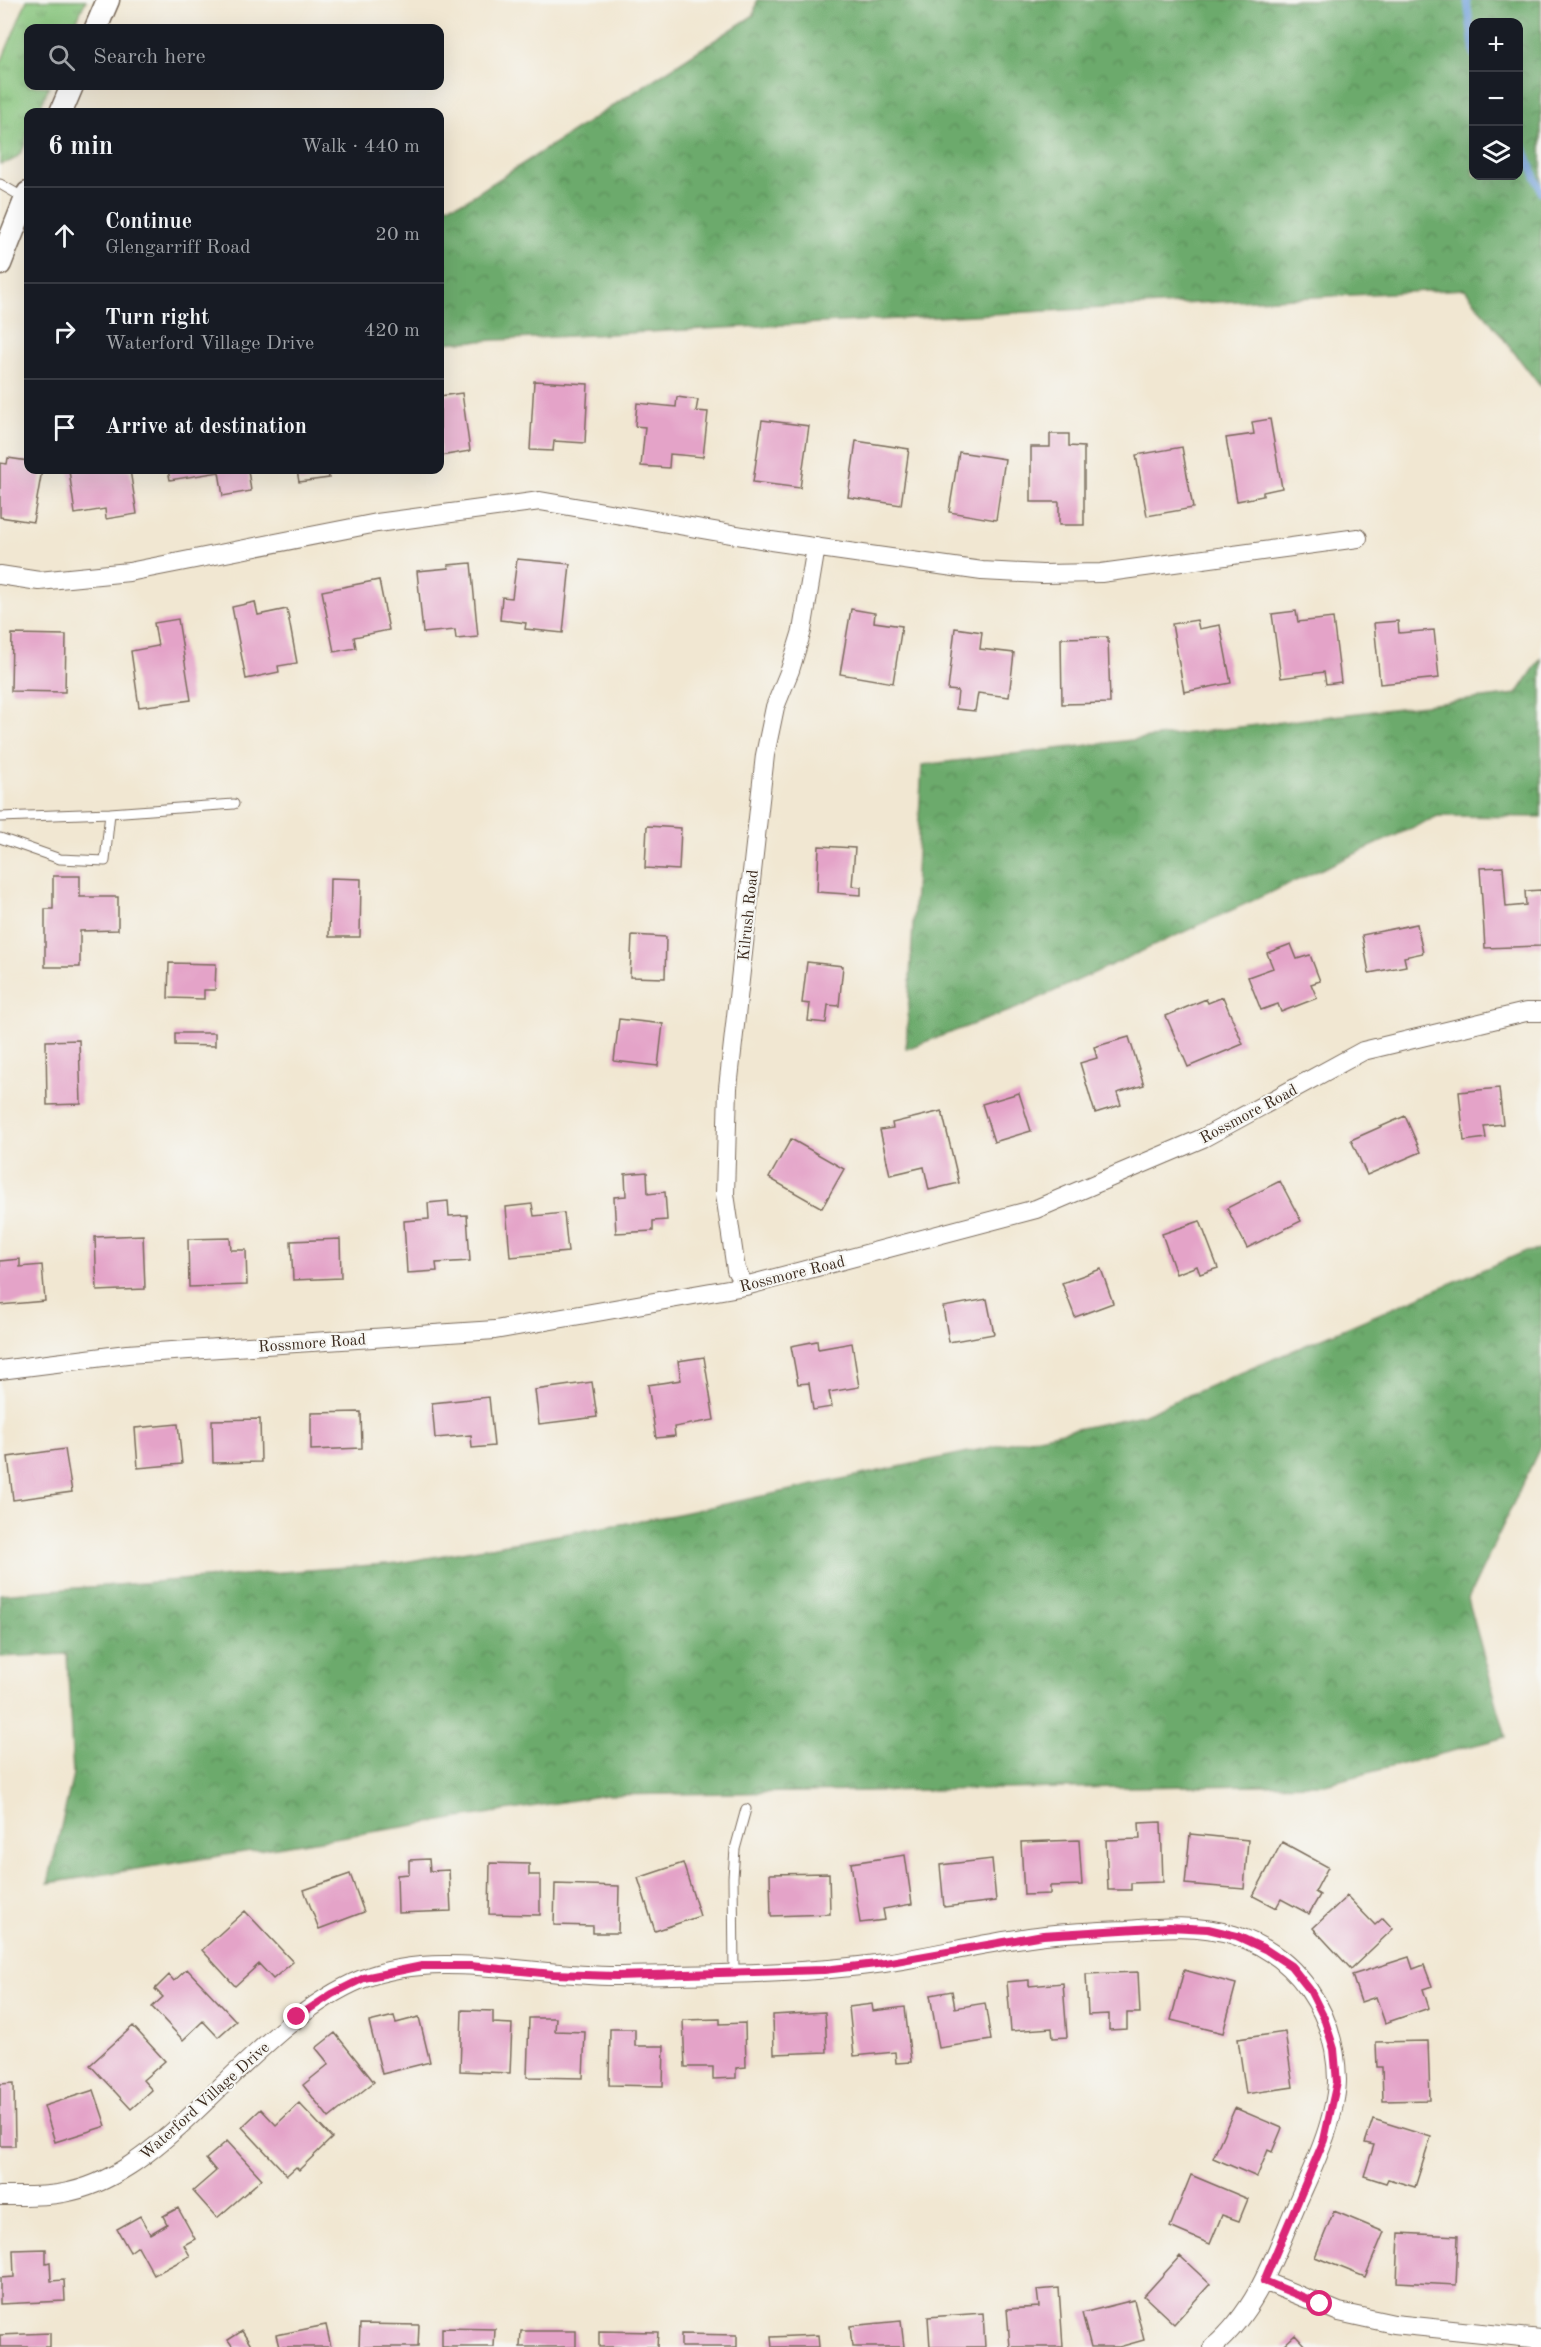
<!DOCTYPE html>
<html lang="en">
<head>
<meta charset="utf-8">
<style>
  :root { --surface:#171b24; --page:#20242c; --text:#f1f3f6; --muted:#9ea1a6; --line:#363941 }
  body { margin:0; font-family:"Old Standard TT",serif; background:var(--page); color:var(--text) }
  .controls { position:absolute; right:18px; top:18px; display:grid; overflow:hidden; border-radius:12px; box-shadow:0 6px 24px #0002 }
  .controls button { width:54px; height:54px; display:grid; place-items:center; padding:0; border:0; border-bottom:2px solid var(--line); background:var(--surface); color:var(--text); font:30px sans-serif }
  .stop { position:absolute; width:18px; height:18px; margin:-14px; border:4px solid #db2777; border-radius:50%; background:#fff }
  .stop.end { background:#db2777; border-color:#fff; box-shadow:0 2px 6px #0008 }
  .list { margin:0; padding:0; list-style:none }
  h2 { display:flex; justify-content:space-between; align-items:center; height:78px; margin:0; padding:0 24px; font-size:26px }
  h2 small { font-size:20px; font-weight:400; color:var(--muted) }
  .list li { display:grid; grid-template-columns:39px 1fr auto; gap:18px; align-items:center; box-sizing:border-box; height:96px; padding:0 24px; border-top:2px solid var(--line) }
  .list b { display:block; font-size:22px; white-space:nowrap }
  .list p { margin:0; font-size:20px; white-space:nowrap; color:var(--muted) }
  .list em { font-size:20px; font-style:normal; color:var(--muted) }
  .icon { flex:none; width:33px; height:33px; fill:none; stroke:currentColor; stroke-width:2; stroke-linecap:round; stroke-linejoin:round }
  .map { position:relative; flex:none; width:1541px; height:2347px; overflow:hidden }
  .search { position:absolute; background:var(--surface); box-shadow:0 6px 24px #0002; left:24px; top:24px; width:420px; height:66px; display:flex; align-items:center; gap:15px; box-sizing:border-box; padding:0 21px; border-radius:12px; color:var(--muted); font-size:22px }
  .panel { position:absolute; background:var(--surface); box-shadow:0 6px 24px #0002; left:24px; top:108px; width:420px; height:366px; border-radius:12px }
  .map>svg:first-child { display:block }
  .grass { fill:url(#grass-tufts); stroke:#60784d; stroke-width:1.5 }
  .forest { fill:url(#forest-crowns); stroke:#546a45; stroke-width:1.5; fill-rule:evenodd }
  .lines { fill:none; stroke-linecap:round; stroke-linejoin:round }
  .stream { stroke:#72a1db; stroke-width:7 }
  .building { fill:#e4a3c8 }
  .service-casing { stroke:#7b6c5d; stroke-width:11 }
  .minor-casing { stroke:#7b6c5d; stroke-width:20 }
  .tertiary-casing { stroke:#7b6c5d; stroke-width:25 }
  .service { stroke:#fff; stroke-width:9 }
  .minor { stroke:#fff; stroke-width:18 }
  .tertiary { stroke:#fff; stroke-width:22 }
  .route { stroke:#db2777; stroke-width:8 }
  .labels { text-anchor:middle; stroke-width:4.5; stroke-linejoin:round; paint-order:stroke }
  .street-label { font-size:16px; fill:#3b2a1e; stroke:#f6f6f2 }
</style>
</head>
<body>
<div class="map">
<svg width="1541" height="2347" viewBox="0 0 1541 2347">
  <defs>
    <pattern id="grass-tufts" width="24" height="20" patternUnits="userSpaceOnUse" patternTransform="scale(1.5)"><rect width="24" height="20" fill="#86c57c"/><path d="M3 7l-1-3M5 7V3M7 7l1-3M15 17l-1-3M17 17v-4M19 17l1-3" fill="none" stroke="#6fa065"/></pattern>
    <pattern id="forest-crowns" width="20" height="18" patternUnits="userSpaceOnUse" patternTransform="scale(1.5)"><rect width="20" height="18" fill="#6caa6c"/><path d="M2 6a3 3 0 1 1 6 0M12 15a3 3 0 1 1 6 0" fill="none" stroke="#5a8b58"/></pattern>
  </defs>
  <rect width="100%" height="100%" fill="#f6f6f2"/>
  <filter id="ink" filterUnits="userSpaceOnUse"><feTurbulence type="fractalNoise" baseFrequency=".0167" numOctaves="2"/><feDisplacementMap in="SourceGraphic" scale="12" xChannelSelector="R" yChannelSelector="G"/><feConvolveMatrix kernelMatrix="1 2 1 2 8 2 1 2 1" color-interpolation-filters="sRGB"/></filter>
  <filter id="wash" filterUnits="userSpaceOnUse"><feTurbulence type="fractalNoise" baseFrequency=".008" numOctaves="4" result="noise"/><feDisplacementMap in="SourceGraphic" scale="24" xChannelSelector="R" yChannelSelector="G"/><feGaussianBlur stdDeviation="1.35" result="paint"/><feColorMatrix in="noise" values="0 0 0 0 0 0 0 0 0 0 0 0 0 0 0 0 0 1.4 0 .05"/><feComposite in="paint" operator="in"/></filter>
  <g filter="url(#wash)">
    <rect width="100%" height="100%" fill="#f1e7d2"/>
    <!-- grass -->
    <path class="grass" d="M 27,0 L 86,0 L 73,28 L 28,28 L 28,86 L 49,86 L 38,112 L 28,112 C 28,136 28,160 0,164 L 0,65 Z"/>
    <!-- forest -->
    <path class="forest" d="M 757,0 L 1541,0 L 1541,387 L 1465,289 L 440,343 L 440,208 L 465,201 L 754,15 ZM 1474,22 L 1518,22 L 1518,176 L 1474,176 Z
      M 1541,658 L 1541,817 L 1438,816 L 1015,1009 L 906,1049 L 922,765 L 1517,694 Z
      M 1541,1250 L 1541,1445 L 1468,1599 L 1506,1737 L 1325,1784 L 606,1795 L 48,1883 L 73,1775 L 67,1654 L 0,1657 L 0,1594 L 399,1563 L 673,1515 L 1142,1415 L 1524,1252 Z"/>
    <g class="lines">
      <!-- stream -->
      <path class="stream" d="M 1467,0 L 1474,55
        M 1518,133 L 1541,192"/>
    </g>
    <g id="blocks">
      <!-- building -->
      <path class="building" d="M 534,381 L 588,384 L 585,443 L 554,441 L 553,451 L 530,450 Z
        M 462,393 L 470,451 L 440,456 L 440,396 Z
        M 677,397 L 698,400 L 696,411 L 708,412 L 703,457 L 670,454 L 669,468 L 641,466 L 645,427 L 635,426 L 637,403 L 676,407 Z
        M 1270,419 L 1282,488 L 1263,492 L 1263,496 L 1237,501 L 1226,438 L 1254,434 L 1252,422 Z
        M 762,420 L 809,426 L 800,488 L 753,482 Z
        M 1050,434 L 1069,434 L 1069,446 L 1084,447 L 1084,525 L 1059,525 L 1059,502 L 1031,502 L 1031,447 L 1050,447 Z
        M 856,441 L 909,449 L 901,505 L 848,497 Z
        M 1182,447 L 1193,508 L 1147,516 L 1136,455 Z
        M 959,452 L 1005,459 L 996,520 L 949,512 Z
        M 8,458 L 28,461 L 28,470 L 42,470 L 33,522 L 0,517 L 0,463 L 7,464 Z
        M 69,470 L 130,470 L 137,514 L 106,519 L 105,509 L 75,514 Z
        M 168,470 L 248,470 L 251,491 L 223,496 L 219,472 L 170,480 Z
        M 297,470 L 328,470 L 329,478 L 299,482 Z
        M 517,559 L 570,564 L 563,633 L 525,629 L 526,623 L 500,620 L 502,597 L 512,598 Z
        M 471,563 L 478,637 L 456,639 L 455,630 L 423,633 L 417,571 L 449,568 L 448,565 Z
        M 379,580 L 389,630 L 354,637 L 356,648 L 334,652 L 322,591 Z
        M 255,602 L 258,615 L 287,609 L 297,663 L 278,666 L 279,672 L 246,679 L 232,607 Z
        M 851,609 L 875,613 L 874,622 L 902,626 L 893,683 L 840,674 Z
        M 1296,611 L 1298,622 L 1333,618 L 1341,682 L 1326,684 L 1324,672 L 1281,678 L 1272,614 Z
        M 178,619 L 191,700 L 139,707 L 131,651 L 158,646 L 154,623 Z
        M 1197,620 L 1199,629 L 1220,625 L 1231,683 L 1184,692 L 1172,624 Z
        M 1398,621 L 1399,633 L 1434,630 L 1439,678 L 1380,684 L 1374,623 Z
        M 955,628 L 982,632 L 980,649 L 1014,653 L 1009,697 L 978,693 L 975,711 L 956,709 L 958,691 L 948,690 Z
        M 12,634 L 66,635 L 65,692 L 11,691 Z
        M 1108,637 L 1110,703 L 1062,704 L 1061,638 Z
        M 647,826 L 681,828 L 679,870 L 645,868 Z
        M 819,846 L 855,848 L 852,886 L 861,887 L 861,895 L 817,892 Z
        M 1503,867 L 1506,907 L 1526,905 L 1525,891 L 1541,890 L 1541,946 L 1485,948 L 1480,868 Z
        M 53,876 L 80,876 L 80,897 L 118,897 L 118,930 L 80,931 L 80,967 L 45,967 L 45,909 L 53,909 Z
        M 330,878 L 361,879 L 360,937 L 329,937 Z
        M 1417,924 L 1423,953 L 1404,957 L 1406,966 L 1369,973 L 1362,935 Z
        M 632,935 L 666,937 L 665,978 L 630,977 Z
        M 1291,944 L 1297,959 L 1310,955 L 1320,981 L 1311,984 L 1317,998 L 1281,1012 L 1278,1004 L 1261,1010 L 1248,977 L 1273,968 L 1267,953 Z
        M 807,962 L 843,966 L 839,1006 L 828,1005 L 826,1023 L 808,1021 L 810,1004 L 802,1003 Z
        M 169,963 L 216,964 L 215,990 L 204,990 L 204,999 L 168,998 Z
        M 1223,997 L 1243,1044 L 1188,1067 L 1166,1016 L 1206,999 L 1208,1003 Z
        M 619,1019 L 663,1024 L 658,1066 L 614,1061 Z
        M 175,1033 L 215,1033 L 215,1046 L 175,1045 Z
        M 1129,1037 L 1144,1085 L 1117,1093 L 1121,1105 L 1095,1113 L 1080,1063 L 1097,1058 L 1094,1047 Z
        M 79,1040 L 81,1104 L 47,1105 L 46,1041 Z
        M 1499,1088 L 1503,1124 L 1484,1126 L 1486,1138 L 1464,1141 L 1459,1092 Z
        M 1019,1093 L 1031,1131 L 994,1142 L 982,1104 Z
        M 942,1111 L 959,1183 L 929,1190 L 924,1167 L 890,1175 L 880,1130 L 893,1128 L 892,1123 Z
        M 1405,1116 L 1421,1152 L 1367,1175 L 1351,1140 Z
        M 791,1139 L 844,1169 L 822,1208 L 769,1178 Z
        M 647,1172 L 648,1194 L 665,1192 L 667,1220 L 653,1221 L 653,1231 L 616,1233 L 614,1197 L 626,1196 L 625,1174 Z
        M 1280,1181 L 1301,1221 L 1247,1248 L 1227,1208 Z
        M 448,1201 L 449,1216 L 467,1215 L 470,1261 L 436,1263 L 437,1271 L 407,1273 L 404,1221 L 429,1219 L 428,1203 Z
        M 532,1204 L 534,1216 L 564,1213 L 568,1252 L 510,1257 L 506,1207 Z
        M 1200,1221 L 1218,1268 L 1200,1274 L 1197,1266 L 1176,1274 L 1162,1234 Z
        M 143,1235 L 145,1289 L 97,1291 L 95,1237 Z
        M 230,1238 L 231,1250 L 246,1250 L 247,1285 L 189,1287 L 188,1239 Z
        M 340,1239 L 341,1278 L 293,1280 L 291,1241 Z
        M 20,1259 L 20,1267 L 42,1265 L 45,1301 L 0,1305 L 0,1261 Z
        M 1101,1269 L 1113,1303 L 1075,1317 L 1062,1283 Z
        M 987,1299 L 994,1334 L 949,1342 L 943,1307 Z
        M 817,1341 L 818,1349 L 852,1343 L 859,1387 L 829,1392 L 832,1407 L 813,1410 L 809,1383 L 798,1384 L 791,1346 Z
        M 704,1357 L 714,1420 L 674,1427 L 675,1436 L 656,1438 L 648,1385 L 681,1380 L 678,1361 Z
        M 592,1382 L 597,1417 L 539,1424 L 535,1390 Z
        M 489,1397 L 494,1446 L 472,1448 L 471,1435 L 435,1438 L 432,1403 Z
        M 361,1412 L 362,1448 L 311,1450 L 311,1413 Z
        M 260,1419 L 261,1462 L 213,1463 L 212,1420 Z
        M 178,1424 L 182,1464 L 138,1468 L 135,1428 Z
        M 65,1449 L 72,1492 L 13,1500 L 8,1457 Z
        M 1161,1822 L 1163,1882 L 1131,1883 L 1131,1890 L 1108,1890 L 1106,1840 L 1140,1839 L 1139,1823 Z
        M 1190,1834 L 1248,1840 L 1244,1889 L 1185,1884 Z
        M 1079,1840 L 1082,1885 L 1050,1886 L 1050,1894 L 1024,1895 L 1021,1842 Z
        M 1282,1842 L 1328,1867 L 1315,1892 L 1320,1895 L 1309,1914 L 1281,1899 L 1276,1908 L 1253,1896 Z
        M 905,1855 L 912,1904 L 883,1909 L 885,1920 L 860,1923 L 851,1863 Z
        M 429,1859 L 430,1871 L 449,1870 L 451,1911 L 398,1913 L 397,1875 L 409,1874 L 409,1860 Z
        M 992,1859 L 996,1901 L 944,1907 L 940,1865 Z
        M 490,1863 L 529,1864 L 529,1875 L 540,1875 L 540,1915 L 489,1914 Z
        M 683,1863 L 700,1916 L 655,1931 L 638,1878 Z
        M 829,1873 L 830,1914 L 771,1916 L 770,1874 Z
        M 350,1874 L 364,1912 L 319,1929 L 304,1890 Z
        M 555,1884 L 619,1886 L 618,1933 L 593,1933 L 593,1926 L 554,1925 Z
        M 1347,1896 L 1375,1925 L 1383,1918 L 1393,1929 L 1351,1969 L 1313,1928 Z
        M 245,1911 L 293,1962 L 273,1979 L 259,1964 L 235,1986 L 202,1950 Z
        M 1409,1957 L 1413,1969 L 1424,1965 L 1432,1986 L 1423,1989 L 1429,2008 L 1385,2023 L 1376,1997 L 1361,2002 L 1352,1975 Z
        M 187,1969 L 236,2021 L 218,2037 L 203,2021 L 183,2040 L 152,2007 L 163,1997 L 155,1989 L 169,1975 L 174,1981 Z
        M 1184,1970 L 1236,1984 L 1223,2033 L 1171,2020 Z
        M 1138,1972 L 1140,2013 L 1127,2013 L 1127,2029 L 1109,2030 L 1109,2014 L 1088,2015 L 1086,1974 Z
        M 1029,1980 L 1029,1986 L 1063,1983 L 1067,2037 L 1053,2038 L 1052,2028 L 1011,2031 L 1007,1982 Z
        M 952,1991 L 955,2008 L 985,2003 L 991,2040 L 939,2048 L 930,1995 Z
        M 872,2004 L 873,2011 L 905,2007 L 911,2062 L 896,2063 L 895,2052 L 854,2056 L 849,2007 Z
        M 462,2010 L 493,2011 L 493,2023 L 512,2024 L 510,2073 L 460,2071 Z
        M 825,2012 L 827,2052 L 774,2054 L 773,2015 Z
        M 394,2016 L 396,2023 L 419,2017 L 430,2062 L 382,2074 L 369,2022 Z
        M 529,2018 L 556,2018 L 555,2031 L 585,2032 L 583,2078 L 527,2077 Z
        M 720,2019 L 720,2024 L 745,2023 L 746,2067 L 736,2068 L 736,2078 L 713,2079 L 713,2067 L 685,2067 L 683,2020 Z
        M 133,2026 L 165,2061 L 143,2080 L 152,2090 L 131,2109 L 90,2065 Z
        M 610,2029 L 635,2029 L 635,2046 L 664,2046 L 663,2086 L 609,2085 Z
        M 1285,2032 L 1293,2087 L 1246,2094 L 1238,2039 Z
        M 335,2033 L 374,2082 L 329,2118 L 303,2085 L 329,2064 L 316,2048 Z
        M 1428,2041 L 1430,2100 L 1383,2101 L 1382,2067 L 1377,2067 L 1376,2042 Z
        M 14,2083 L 15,2146 L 0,2146 L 0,2084 Z
        M 94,2090 L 106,2126 L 55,2142 L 44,2106 Z
        M 299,2103 L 332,2138 L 299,2170 L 296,2167 L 287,2175 L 242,2127 L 261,2109 L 276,2125 Z
        M 1235,2108 L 1282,2128 L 1272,2152 L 1268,2150 L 1257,2177 L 1213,2158 Z
        M 1373,2119 L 1431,2137 L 1415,2187 L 1388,2179 L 1386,2183 L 1364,2176 L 1374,2145 L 1365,2143 Z
        M 227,2141 L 262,2179 L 217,2218 L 193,2191 L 216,2171 L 206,2159 Z
        M 1191,2175 L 1248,2199 L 1239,2221 L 1222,2215 L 1210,2244 L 1170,2227 Z
        M 178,2208 L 195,2239 L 184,2245 L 190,2256 L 154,2275 L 138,2246 L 130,2252 L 117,2229 L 140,2216 L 150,2234 L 167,2224 L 163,2216 Z
        M 1334,2211 L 1384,2232 L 1365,2277 L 1315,2257 Z
        M 1399,2233 L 1458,2236 L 1456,2285 L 1397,2282 Z
        M 46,2249 L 46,2263 L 50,2262 L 51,2281 L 64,2280 L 65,2301 L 0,2304 L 0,2278 L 14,2277 L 13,2250 Z
        M 1180,2256 L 1210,2284 L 1174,2324 L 1144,2296 Z
        M 1059,2288 L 1063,2347 L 1010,2347 L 1007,2309 L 1039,2307 L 1037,2290 Z
        M 1134,2300 L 1144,2340 L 1119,2347 L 1091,2347 L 1082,2313 Z
        M 983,2313 L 985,2347 L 930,2347 L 928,2317 Z
        M 901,2321 L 904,2347 L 852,2347 L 850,2326 Z
        M 360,2324 L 419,2325 L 418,2347 L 359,2347 Z
        M 326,2325 L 331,2347 L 279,2347 L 276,2335 Z
        M 442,2328 L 495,2329 L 494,2347 L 442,2347 Z
        M 242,2331 L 252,2347 L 233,2347 L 228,2340 Z
        M 521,2331 L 576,2331 L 576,2347 L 520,2347 Z
        M 599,2331 L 658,2332 L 657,2347 L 599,2347 Z
        M 50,2333 L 50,2347 L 0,2347 L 0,2335 Z
        M 681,2334 L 737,2335 L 737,2347 L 681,2347 Z
        M 818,2335 L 819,2347 L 772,2347 L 771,2337 Z
        M 1295,2335 L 1306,2347 L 1282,2347 Z"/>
    </g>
  </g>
  <g filter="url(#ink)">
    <use href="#blocks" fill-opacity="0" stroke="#7b6c5d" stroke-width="1.5"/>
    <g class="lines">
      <defs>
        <path id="service" d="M 0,184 L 26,199
          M 0,817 L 110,813 L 234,804
          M 0,838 L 60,859 L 105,861 L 110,813
          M 734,1973 L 733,1877 L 735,1849 L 746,1809"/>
        <path id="minor" d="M 0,575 L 39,581 L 129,572 L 377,523 L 540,501 L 771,541 L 982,571 L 1042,574 L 1101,573 L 1358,538
          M 745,1286 L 736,1270 L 725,1194 L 728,1088 L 765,755 L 775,707 L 790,670 L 802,631 L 816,547
          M 0,1370 L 127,1354 L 495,1330 L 745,1286 L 1036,1209 L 1203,1138 L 1363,1051 L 1526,1012 L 1541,1012
          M 0,2196 C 21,2196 43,2197 63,2193 C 111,2185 151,2152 186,2120 C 238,2072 296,2006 362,1979 C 438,1948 541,1978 622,1976 C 709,1974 798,1975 884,1963 C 938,1955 991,1941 1045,1935 C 1072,1932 1099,1931 1126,1930 C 1162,1927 1199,1924 1234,1935 C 1298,1955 1336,2014 1337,2080 C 1337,2094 1333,2110 1329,2124 C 1321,2153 1307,2180 1295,2208 C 1274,2258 1256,2311 1213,2347
          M 1264,2281 L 1339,2312 L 1366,2318 L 1394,2324 L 1541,2339"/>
        <path id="tertiary" d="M 96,28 L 108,0
          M 61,112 L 72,86
          M 0,264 L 28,193"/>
      </defs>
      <!-- service casing -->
      <use href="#service" class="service-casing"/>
      <!-- minor casing -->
      <use href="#minor" class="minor-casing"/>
      <!-- tertiary casing -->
      <use href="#tertiary" class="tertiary-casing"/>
      <!-- service -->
      <use href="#service" class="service"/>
      <!-- minor -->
      <use href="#minor" class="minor"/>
      <!-- tertiary -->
      <use href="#tertiary" class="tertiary"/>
    </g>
  </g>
  <g class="lines" filter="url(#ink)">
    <!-- route -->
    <path class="route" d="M 297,2017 L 332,1994 L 364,1978 L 422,1966 L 470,1966 L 553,1974 L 616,1976 L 824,1970 L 885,1963 L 1043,1935 L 1169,1927 L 1208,1929 L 1237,1936 L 1265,1949 L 1291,1966 L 1310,1990 L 1324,2018 L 1334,2049 L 1337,2082 L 1324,2140 L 1264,2281 L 1320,2304"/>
  </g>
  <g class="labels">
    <!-- street labels -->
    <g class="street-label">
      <text transform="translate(747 915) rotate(-84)" y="6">Kilrush Road</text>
      <text transform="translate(1248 1113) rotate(-28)" y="6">Rossmore Road</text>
      <text transform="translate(792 1273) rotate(-14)" y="6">Rossmore Road</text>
      <text transform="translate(312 1342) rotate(-4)" y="6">Rossmore Road</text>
      <text transform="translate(204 2100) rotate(-42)" y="6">Waterford Village Drive</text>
    </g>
  </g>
</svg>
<div class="controls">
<button>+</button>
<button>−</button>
<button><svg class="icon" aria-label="layers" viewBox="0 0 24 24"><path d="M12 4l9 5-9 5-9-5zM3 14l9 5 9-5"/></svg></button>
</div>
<div class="stop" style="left:1320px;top:2304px"></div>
<div class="stop end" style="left:297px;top:2017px"></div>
<div class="search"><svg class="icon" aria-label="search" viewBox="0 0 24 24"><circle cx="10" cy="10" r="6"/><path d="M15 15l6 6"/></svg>Search here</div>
<section class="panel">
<h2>6 min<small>Walk · 440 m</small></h2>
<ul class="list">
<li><svg class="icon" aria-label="ahead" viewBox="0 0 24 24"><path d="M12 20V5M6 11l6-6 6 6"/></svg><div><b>Continue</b><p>Glengarriff Road</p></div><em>20 m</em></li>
<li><svg class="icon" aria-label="right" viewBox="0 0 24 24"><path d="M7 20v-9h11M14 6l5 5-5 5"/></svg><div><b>Turn right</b><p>Waterford Village Drive</p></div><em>420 m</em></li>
<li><svg class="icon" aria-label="arrive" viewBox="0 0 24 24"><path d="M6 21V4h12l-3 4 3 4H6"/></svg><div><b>Arrive at destination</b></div></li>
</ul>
</section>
</div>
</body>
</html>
